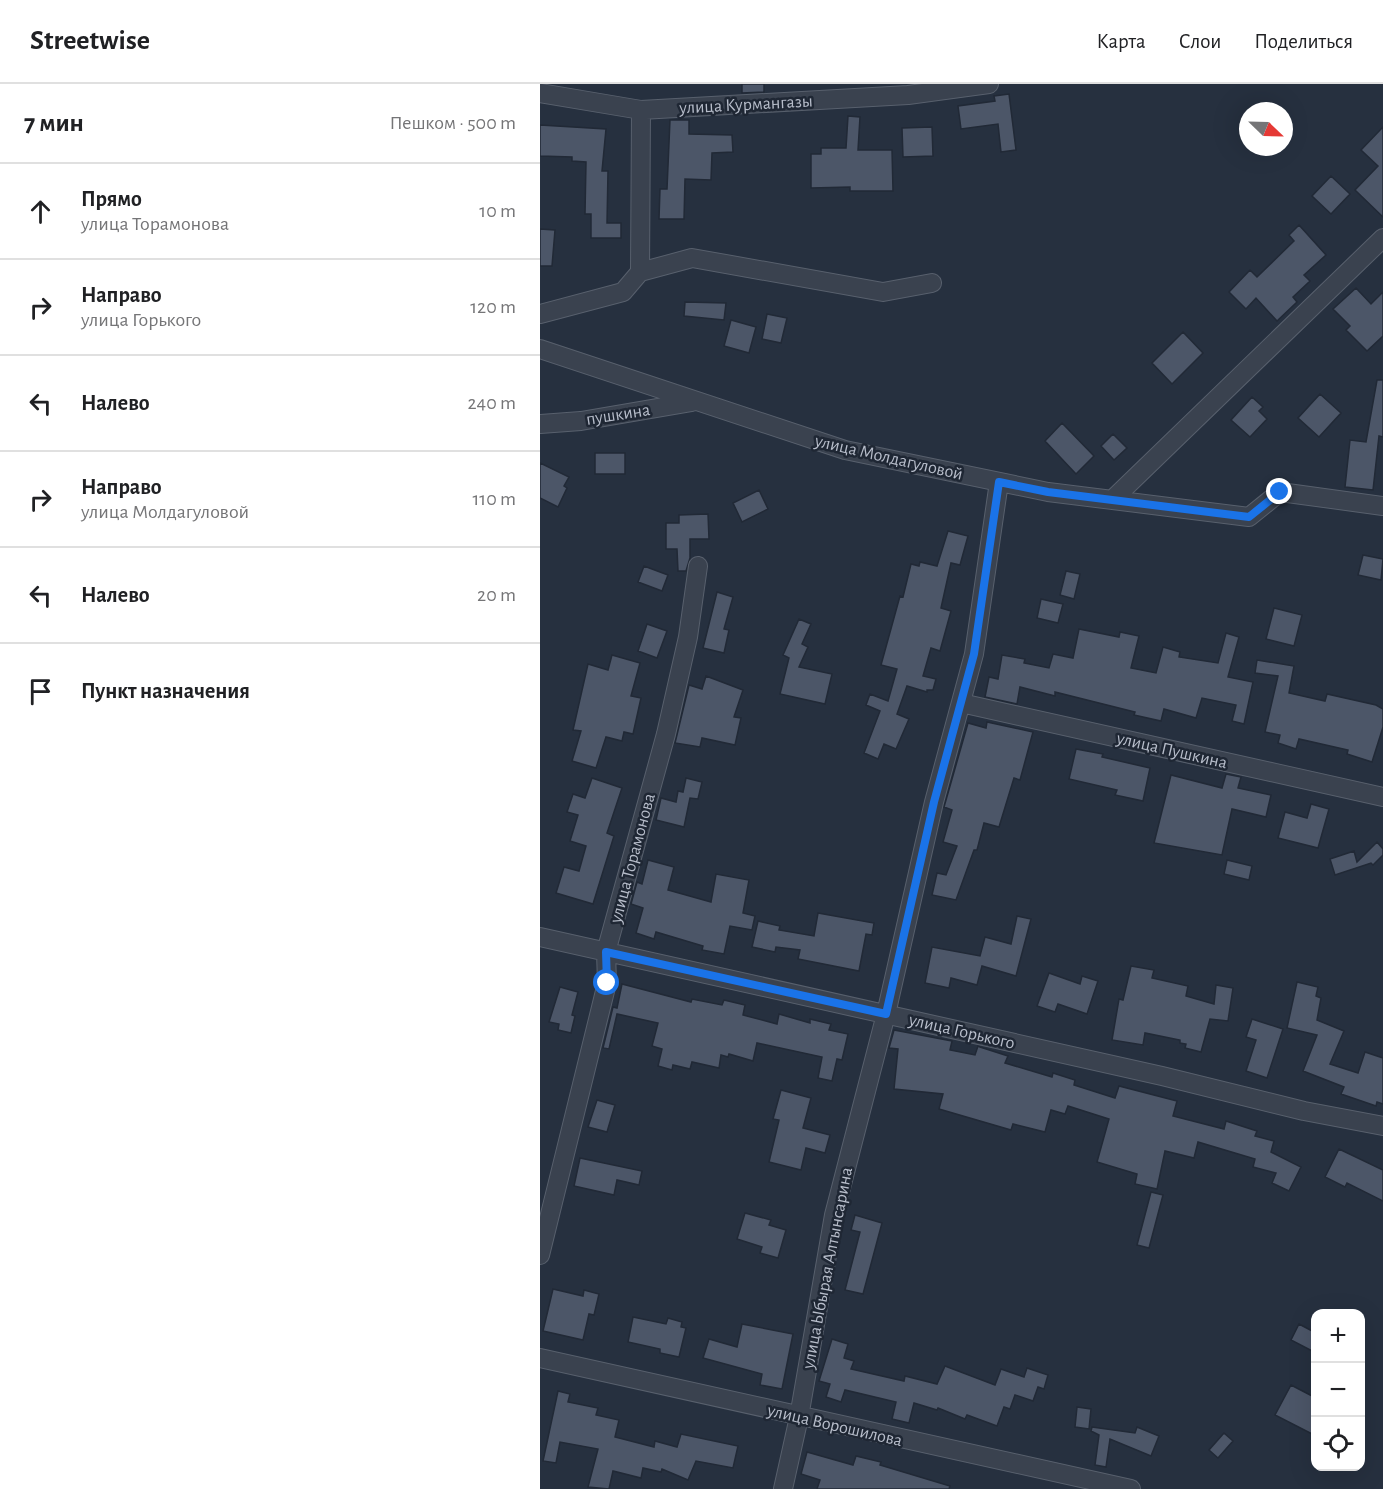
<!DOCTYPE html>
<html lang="ru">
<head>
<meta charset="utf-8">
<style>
  :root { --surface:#fff; --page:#f2f2f2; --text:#202124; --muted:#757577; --line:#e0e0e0 }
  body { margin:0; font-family:"Alegreya Sans",sans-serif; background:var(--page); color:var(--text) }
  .controls { position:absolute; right:18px; bottom:18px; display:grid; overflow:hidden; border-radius:12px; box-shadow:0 6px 24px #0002 }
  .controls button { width:54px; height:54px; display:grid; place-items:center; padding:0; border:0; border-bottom:2px solid var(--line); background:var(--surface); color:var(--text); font:30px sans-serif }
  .compass { position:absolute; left:699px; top:18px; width:54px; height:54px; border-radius:50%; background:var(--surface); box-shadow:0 6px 24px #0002; rotate:113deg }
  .stop { position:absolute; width:18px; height:18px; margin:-14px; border:4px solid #1a73e8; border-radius:50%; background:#fff }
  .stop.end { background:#1a73e8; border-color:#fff; box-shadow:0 2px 6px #0008 }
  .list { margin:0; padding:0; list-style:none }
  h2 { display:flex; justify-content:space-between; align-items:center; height:78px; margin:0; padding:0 24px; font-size:26px }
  h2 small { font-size:20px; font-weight:400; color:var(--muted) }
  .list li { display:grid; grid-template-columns:39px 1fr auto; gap:18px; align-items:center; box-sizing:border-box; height:96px; padding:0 24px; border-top:2px solid var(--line) }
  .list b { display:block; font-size:22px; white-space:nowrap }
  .list p { margin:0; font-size:20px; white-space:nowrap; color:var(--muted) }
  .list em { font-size:20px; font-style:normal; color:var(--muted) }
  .icon { flex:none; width:33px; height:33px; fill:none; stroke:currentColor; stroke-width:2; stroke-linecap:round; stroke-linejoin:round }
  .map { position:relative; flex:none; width:843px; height:1405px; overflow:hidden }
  header { display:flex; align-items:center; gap:36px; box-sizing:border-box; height:84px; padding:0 30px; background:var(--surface); border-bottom:2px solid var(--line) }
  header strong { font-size:28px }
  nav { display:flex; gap:33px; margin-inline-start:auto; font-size:21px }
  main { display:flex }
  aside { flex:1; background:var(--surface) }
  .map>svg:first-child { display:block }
  .building { fill:#4c5668; stroke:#212936; stroke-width:1.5 }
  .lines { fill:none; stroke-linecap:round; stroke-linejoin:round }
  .minor-casing { stroke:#58606d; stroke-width:20 }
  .minor { stroke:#3a424f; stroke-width:18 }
  .route { stroke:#1a73e8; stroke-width:8 }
  .labels { text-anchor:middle; stroke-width:5; stroke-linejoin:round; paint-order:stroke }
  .street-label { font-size:18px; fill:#b7bdca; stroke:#1f2734 }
</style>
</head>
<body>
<header>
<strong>Streetwise</strong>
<nav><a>Карта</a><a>Слои</a><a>Поделиться</a></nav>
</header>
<main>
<aside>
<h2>7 мин<small>Пешком · 500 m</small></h2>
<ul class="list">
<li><svg class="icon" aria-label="ahead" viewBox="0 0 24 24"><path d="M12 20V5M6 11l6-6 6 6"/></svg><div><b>Прямо</b><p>улица Торамонова</p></div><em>10 m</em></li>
<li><svg class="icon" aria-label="right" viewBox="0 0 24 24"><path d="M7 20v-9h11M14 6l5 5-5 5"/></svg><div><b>Направо</b><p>улица Горького</p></div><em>120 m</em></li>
<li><svg class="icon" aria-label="left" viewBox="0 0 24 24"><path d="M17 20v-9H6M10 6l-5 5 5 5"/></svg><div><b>Налево</b></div><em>240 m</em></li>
<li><svg class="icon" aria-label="right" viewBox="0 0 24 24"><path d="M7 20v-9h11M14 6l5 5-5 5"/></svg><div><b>Направо</b><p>улица Молдагуловой</p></div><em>110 m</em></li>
<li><svg class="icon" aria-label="left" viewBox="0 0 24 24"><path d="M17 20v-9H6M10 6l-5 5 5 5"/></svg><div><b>Налево</b></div><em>20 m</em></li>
<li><svg class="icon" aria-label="arrive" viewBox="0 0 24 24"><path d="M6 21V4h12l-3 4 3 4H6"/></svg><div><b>Пункт назначения</b></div></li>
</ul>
</aside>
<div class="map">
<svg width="843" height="1405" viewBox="0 0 843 1405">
  <rect width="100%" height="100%" fill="#26303f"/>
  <!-- building -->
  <path class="building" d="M 202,0 L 224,0 L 224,8 L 202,9 Z
    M 469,10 L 476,66 L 461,68 L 458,40 L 421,45 L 418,22 L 455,17 L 454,12 Z
    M 308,32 L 320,33 L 318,66 L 352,66 L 353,107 L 310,107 L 310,103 L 271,104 L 271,70 L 281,70 L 281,64 L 306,64 Z
    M 130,36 L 149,36 L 149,50 L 192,51 L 193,68 L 172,69 L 171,96 L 145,95 L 144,135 L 119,135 L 120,105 L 127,105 Z
    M 0,41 L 66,45 L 62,87 L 68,87 L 67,139 L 81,139 L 81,154 L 51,154 L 51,130 L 45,130 L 46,78 L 32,77 L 32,73 L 0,72 Z
    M 392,43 L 393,72 L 363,73 L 362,44 Z
    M 843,43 L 843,133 L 815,106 L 838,82 L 821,66 Z
    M 791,92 L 810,110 L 791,130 L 772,112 Z
    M 759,141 L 786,171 L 764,191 L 770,197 L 753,213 L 757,218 L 737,237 L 716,214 L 706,225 L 689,208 L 710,186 L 717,193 L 754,157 L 749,151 Z
    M 0,145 L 15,146 L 12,182 L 0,182 Z
    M 816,204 L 831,220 L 843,208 L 843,252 L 827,267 L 806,246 L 810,242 L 793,225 Z
    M 145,218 L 186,219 L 184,236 L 144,232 Z
    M 227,230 L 247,234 L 241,259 L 222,255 Z
    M 191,236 L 216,243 L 209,269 L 184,262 Z
    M 643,248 L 663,269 L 632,300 L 612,279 Z
    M 837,296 L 843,296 L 843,353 L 839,352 L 833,406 L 805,403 L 810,356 L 826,358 Z
    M 780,310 L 801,329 L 779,353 L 758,334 Z
    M 712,313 L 723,323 L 719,327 L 727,335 L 710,353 L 691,336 Z
    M 522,339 L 554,372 L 536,390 L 505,357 Z
    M 573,350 L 587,364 L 574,376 L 561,362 Z
    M 55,369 L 85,369 L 85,390 L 55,390 Z
    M 0,379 L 29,393 L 24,402 L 27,404 L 18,423 L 0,414 Z
    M 219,406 L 228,425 L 202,438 L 193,419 Z
    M 168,430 L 169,455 L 150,455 L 150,474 L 146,487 L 138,487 L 137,465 L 126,465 L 126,439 L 139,439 L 139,431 Z
    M 408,447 L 428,452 L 420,481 L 411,479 L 401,524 L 411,527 L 400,567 L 391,564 L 383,592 L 396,595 L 393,606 L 387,606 L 387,608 L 367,602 L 357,630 L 369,635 L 356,665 L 344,660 L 338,675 L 324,669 L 340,627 L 326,621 L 330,610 L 348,617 L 357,585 L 341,581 L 360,512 L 363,513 L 371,480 L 379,482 L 380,478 L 397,482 Z
    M 823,471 L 843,475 L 841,496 L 818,491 Z
    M 104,482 L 128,491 L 122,507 L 98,498 Z
    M 526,487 L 540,490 L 534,515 L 520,511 Z
    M 177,508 L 193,513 L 184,545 L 189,546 L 184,569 L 163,564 Z
    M 501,515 L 523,520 L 518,539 L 497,534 Z
    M 734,524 L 762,531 L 754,562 L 726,555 Z
    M 259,535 L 271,540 L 262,560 L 268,563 L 259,583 L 292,590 L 285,620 L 240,610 L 249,574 L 243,571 Z
    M 107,540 L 127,547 L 117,574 L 98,567 Z
    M 539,545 L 579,553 L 580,548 L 599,552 L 591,584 L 616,589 L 623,563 L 640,568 L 639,573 L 678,579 L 686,549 L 699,553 L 688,593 L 713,598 L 704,640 L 692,637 L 696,621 L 662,614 L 656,634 L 624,625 L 621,637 L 594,631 L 595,628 L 515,608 L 515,612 L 480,603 L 477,620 L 445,613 L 449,593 L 458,595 L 462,571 L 485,575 L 484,579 L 509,584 L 513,570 L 533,574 Z
    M 72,571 L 100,579 L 91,612 L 101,614 L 93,650 L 84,648 L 82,657 L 66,653 L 56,684 L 32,677 L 41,647 L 33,646 L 48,580 L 68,586 Z
    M 717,576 L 754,582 L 749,609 L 785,617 L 787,610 L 836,621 L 843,625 L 843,643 L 832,678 L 807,670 L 808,666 L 759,655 L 756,665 L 738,659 L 740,651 L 725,648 L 738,592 L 715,589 Z
    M 166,592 L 203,606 L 194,633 L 201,634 L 195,661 L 162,654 L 160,663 L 135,659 L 149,601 L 162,605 Z
    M 447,638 L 493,648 L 480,696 L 474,694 L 459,743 L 444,739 L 437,766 L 434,766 L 416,816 L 392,811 L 397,789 L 406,791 L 417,762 L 403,758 L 412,726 L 404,723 L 428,639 L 446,644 Z
    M 536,665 L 563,670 L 562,673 L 610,684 L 603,717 L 575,711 L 577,706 L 529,695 Z
    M 686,690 L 701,693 L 698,704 L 731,711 L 726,733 L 692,725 L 682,771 L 614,759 L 631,691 L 682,704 Z
    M 52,694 L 82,704 L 67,749 L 74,752 L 53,820 L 16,809 L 24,783 L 39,787 L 46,762 L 30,757 L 38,731 L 27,728 L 33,710 L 45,714 Z
    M 146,694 L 162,698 L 158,715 L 150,714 L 144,743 L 116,736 L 121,714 L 136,718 L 138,707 L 143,708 Z
    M 771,720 L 789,725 L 778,764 L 738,754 L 745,728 L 767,734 Z
    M 837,758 L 843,765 L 843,771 L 833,781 L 831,779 L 795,791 L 790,775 L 814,767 L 817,778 Z
    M 108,776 L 134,783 L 128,806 L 171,818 L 176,790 L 209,796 L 203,829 L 215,832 L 212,846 L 190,842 L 184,870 L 162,866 L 163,862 L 116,848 L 114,855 L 96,849 L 103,824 L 91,820 L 97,798 L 102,800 Z
    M 687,776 L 712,782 L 709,796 L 684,790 Z
    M 278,829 L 334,839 L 332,851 L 326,850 L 319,887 L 258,875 L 260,866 L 236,863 L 235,868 L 212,863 L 218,837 L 240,842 L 239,846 L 274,852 Z
    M 477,832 L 491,835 L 476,892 L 442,882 L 437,901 L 411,894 L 409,904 L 385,899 L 392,863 L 440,872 L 445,853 L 471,860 Z
    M 591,882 L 614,886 L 612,894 L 648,902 L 646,912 L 674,920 L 676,901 L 693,904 L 688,937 L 670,935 L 661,968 L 645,964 L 646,960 L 640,959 L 640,956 L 605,949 L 603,961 L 572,956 L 579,915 L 583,916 Z
    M 509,889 L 540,900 L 542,892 L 558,897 L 547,930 L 518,920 L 515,928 L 497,922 Z
    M 757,898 L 778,903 L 776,912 L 781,914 L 777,936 L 804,947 L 790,980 L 818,989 L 825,968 L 843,974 L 843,1020 L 837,1018 L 836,1022 L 801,1010 L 804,1003 L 763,987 L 777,951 L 747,944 Z
    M 82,900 L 151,918 L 152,915 L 182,921 L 184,916 L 205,921 L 203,931 L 237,940 L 239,930 L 270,939 L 270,935 L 291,940 L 289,946 L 308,950 L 302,976 L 297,975 L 292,997 L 278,994 L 282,973 L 217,959 L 213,977 L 189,970 L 188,973 L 181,971 L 179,984 L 152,978 L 150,985 L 133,981 L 132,986 L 118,982 L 122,965 L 112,962 L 118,939 L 77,930 L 69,965 L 63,964 L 73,923 L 77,924 Z
    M 20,903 L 38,908 L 32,931 L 35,932 L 31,949 L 18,946 L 19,940 L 9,938 Z
    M 712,935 L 743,945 L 727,994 L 706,987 L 716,956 L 706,953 Z
    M 354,946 L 412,957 L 410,966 L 435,971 L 438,962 L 440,963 L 468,972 L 465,979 L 512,993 L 513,989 L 535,996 L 534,1001 L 575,1014 L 579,1002 L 637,1017 L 633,1032 L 684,1045 L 686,1037 L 717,1047 L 715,1052 L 734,1057 L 731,1068 L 761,1083 L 749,1107 L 732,1099 L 736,1089 L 713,1083 L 715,1075 L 658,1058 L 654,1074 L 625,1067 L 617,1105 L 595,1100 L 597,1090 L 557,1078 L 569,1035 L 528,1022 L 525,1030 L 511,1026 L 505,1048 L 473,1040 L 471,1046 L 399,1025 L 403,1010 L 354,1005 L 358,965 L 349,964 Z
    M 241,1006 L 271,1014 L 263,1044 L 290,1051 L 285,1069 L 266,1064 L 261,1086 L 229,1078 L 239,1036 L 233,1035 Z
    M 57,1016 L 75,1021 L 67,1048 L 48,1043 Z
    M 799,1065 L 843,1086 L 843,1117 L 807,1099 L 805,1103 L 785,1093 Z
    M 40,1074 L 102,1087 L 99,1101 L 77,1096 L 74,1111 L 34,1102 Z
    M 611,1108 L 623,1111 L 609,1164 L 597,1161 Z
    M 205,1129 L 231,1136 L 229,1141 L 246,1146 L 238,1174 L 220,1169 L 222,1163 L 197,1155 Z
    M 315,1131 L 342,1139 L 323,1210 L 305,1206 L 320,1148 L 311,1146 Z
    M 13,1205 L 43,1212 L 44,1206 L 59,1210 L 54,1231 L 49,1230 L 43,1256 L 3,1247 Z
    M 93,1233 L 126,1240 L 128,1234 L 142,1238 L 141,1243 L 146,1244 L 139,1273 L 120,1269 L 120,1265 L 88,1258 Z
    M 202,1240 L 253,1250 L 242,1305 L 220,1301 L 222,1290 L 163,1274 L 169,1255 L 197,1263 Z
    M 759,1240 L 776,1249 L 776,1269 L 751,1256 Z
    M 292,1255 L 308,1260 L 304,1274 L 314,1277 L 311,1285 L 364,1297 L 365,1292 L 397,1300 L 405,1282 L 455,1301 L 461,1285 L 484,1293 L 487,1284 L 508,1291 L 504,1305 L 498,1303 L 493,1317 L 475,1311 L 470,1325 L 464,1323 L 457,1342 L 427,1331 L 425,1335 L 398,1324 L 397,1326 L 374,1319 L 369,1339 L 352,1335 L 356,1318 L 305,1306 L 301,1318 L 286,1313 L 290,1300 L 279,1297 Z
    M 751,1301 L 776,1314 L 776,1352 L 735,1331 Z
    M 18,1307 L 30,1310 L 28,1318 L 58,1324 L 56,1331 L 79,1336 L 75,1353 L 114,1363 L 115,1357 L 137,1363 L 141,1350 L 198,1362 L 193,1384 L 156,1377 L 148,1396 L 122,1385 L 121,1388 L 103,1384 L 101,1394 L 73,1387 L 69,1405 L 48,1403 L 58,1365 L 20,1358 L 16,1379 L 3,1377 Z
    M 537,1323 L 551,1325 L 549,1345 L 535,1343 Z
    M 552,1343 L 595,1349 L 597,1343 L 619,1352 L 611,1372 L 570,1355 L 566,1383 L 555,1381 L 559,1351 L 551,1347 Z
    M 684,1349 L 693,1357 L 678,1374 L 669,1366 Z
    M 267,1368 L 313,1381 L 316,1372 L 341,1378 L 340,1381 L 410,1402 L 409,1405 L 277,1405 L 280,1396 L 261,1390 Z"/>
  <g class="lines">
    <defs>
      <path id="minor" d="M 0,9 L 101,26 L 368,11 L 449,0
        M 100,188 L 152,174 L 343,208 L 392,199
        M 0,230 L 83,208 L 100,188 L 101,26
        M 0,265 L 305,366 L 508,408 L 709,433 L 740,408 L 843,422
        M 0,340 L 41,337 L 152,318
        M 572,416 L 843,154
        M 421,619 L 843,713
        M 0,853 L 622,992 L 764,1027 L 843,1042
        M 0,1171 L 67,899 L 66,868 L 126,650 L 148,553 L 158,482
        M 0,1274 L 591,1405
        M 243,1405 L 259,1333 L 294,1131 L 346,930 L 394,718 L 434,570 L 459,398"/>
    </defs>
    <!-- minor casing -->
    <use href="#minor" class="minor-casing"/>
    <!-- minor -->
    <use href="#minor" class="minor"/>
  </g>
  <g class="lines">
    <!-- route -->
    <path class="route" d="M 67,899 L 66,868 L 346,930 L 394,718 L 434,570 L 459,398 L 508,408 L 709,433 L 740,408"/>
  </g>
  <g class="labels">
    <!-- street labels -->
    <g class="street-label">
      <text transform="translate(206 20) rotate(-3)" y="6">улица Курмангазы</text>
      <text transform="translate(78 330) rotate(-9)" y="6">пушкина</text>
      <text transform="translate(349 373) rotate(13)" y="6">улица Молдагуловой</text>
      <text transform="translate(632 666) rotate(13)" y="6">улица Пушкина</text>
      <text transform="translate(92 774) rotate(-75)" y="6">улица Торамонова</text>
      <text transform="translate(422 947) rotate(13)" y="6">улица Горького</text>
      <text transform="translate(287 1184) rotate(-79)" y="6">улица Ыбырая Алтынсарина</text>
      <text transform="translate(295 1341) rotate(13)" y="6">улица Ворошилова</text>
    </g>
  </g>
</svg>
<div class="controls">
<button>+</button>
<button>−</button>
<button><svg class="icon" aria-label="locate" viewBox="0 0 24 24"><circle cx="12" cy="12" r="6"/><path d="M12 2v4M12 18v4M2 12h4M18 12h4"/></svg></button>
</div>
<svg class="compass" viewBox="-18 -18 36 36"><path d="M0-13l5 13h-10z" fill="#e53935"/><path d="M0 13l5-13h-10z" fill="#757577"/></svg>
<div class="stop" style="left:67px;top:899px"></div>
<div class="stop end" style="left:740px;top:408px"></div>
</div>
</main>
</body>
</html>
